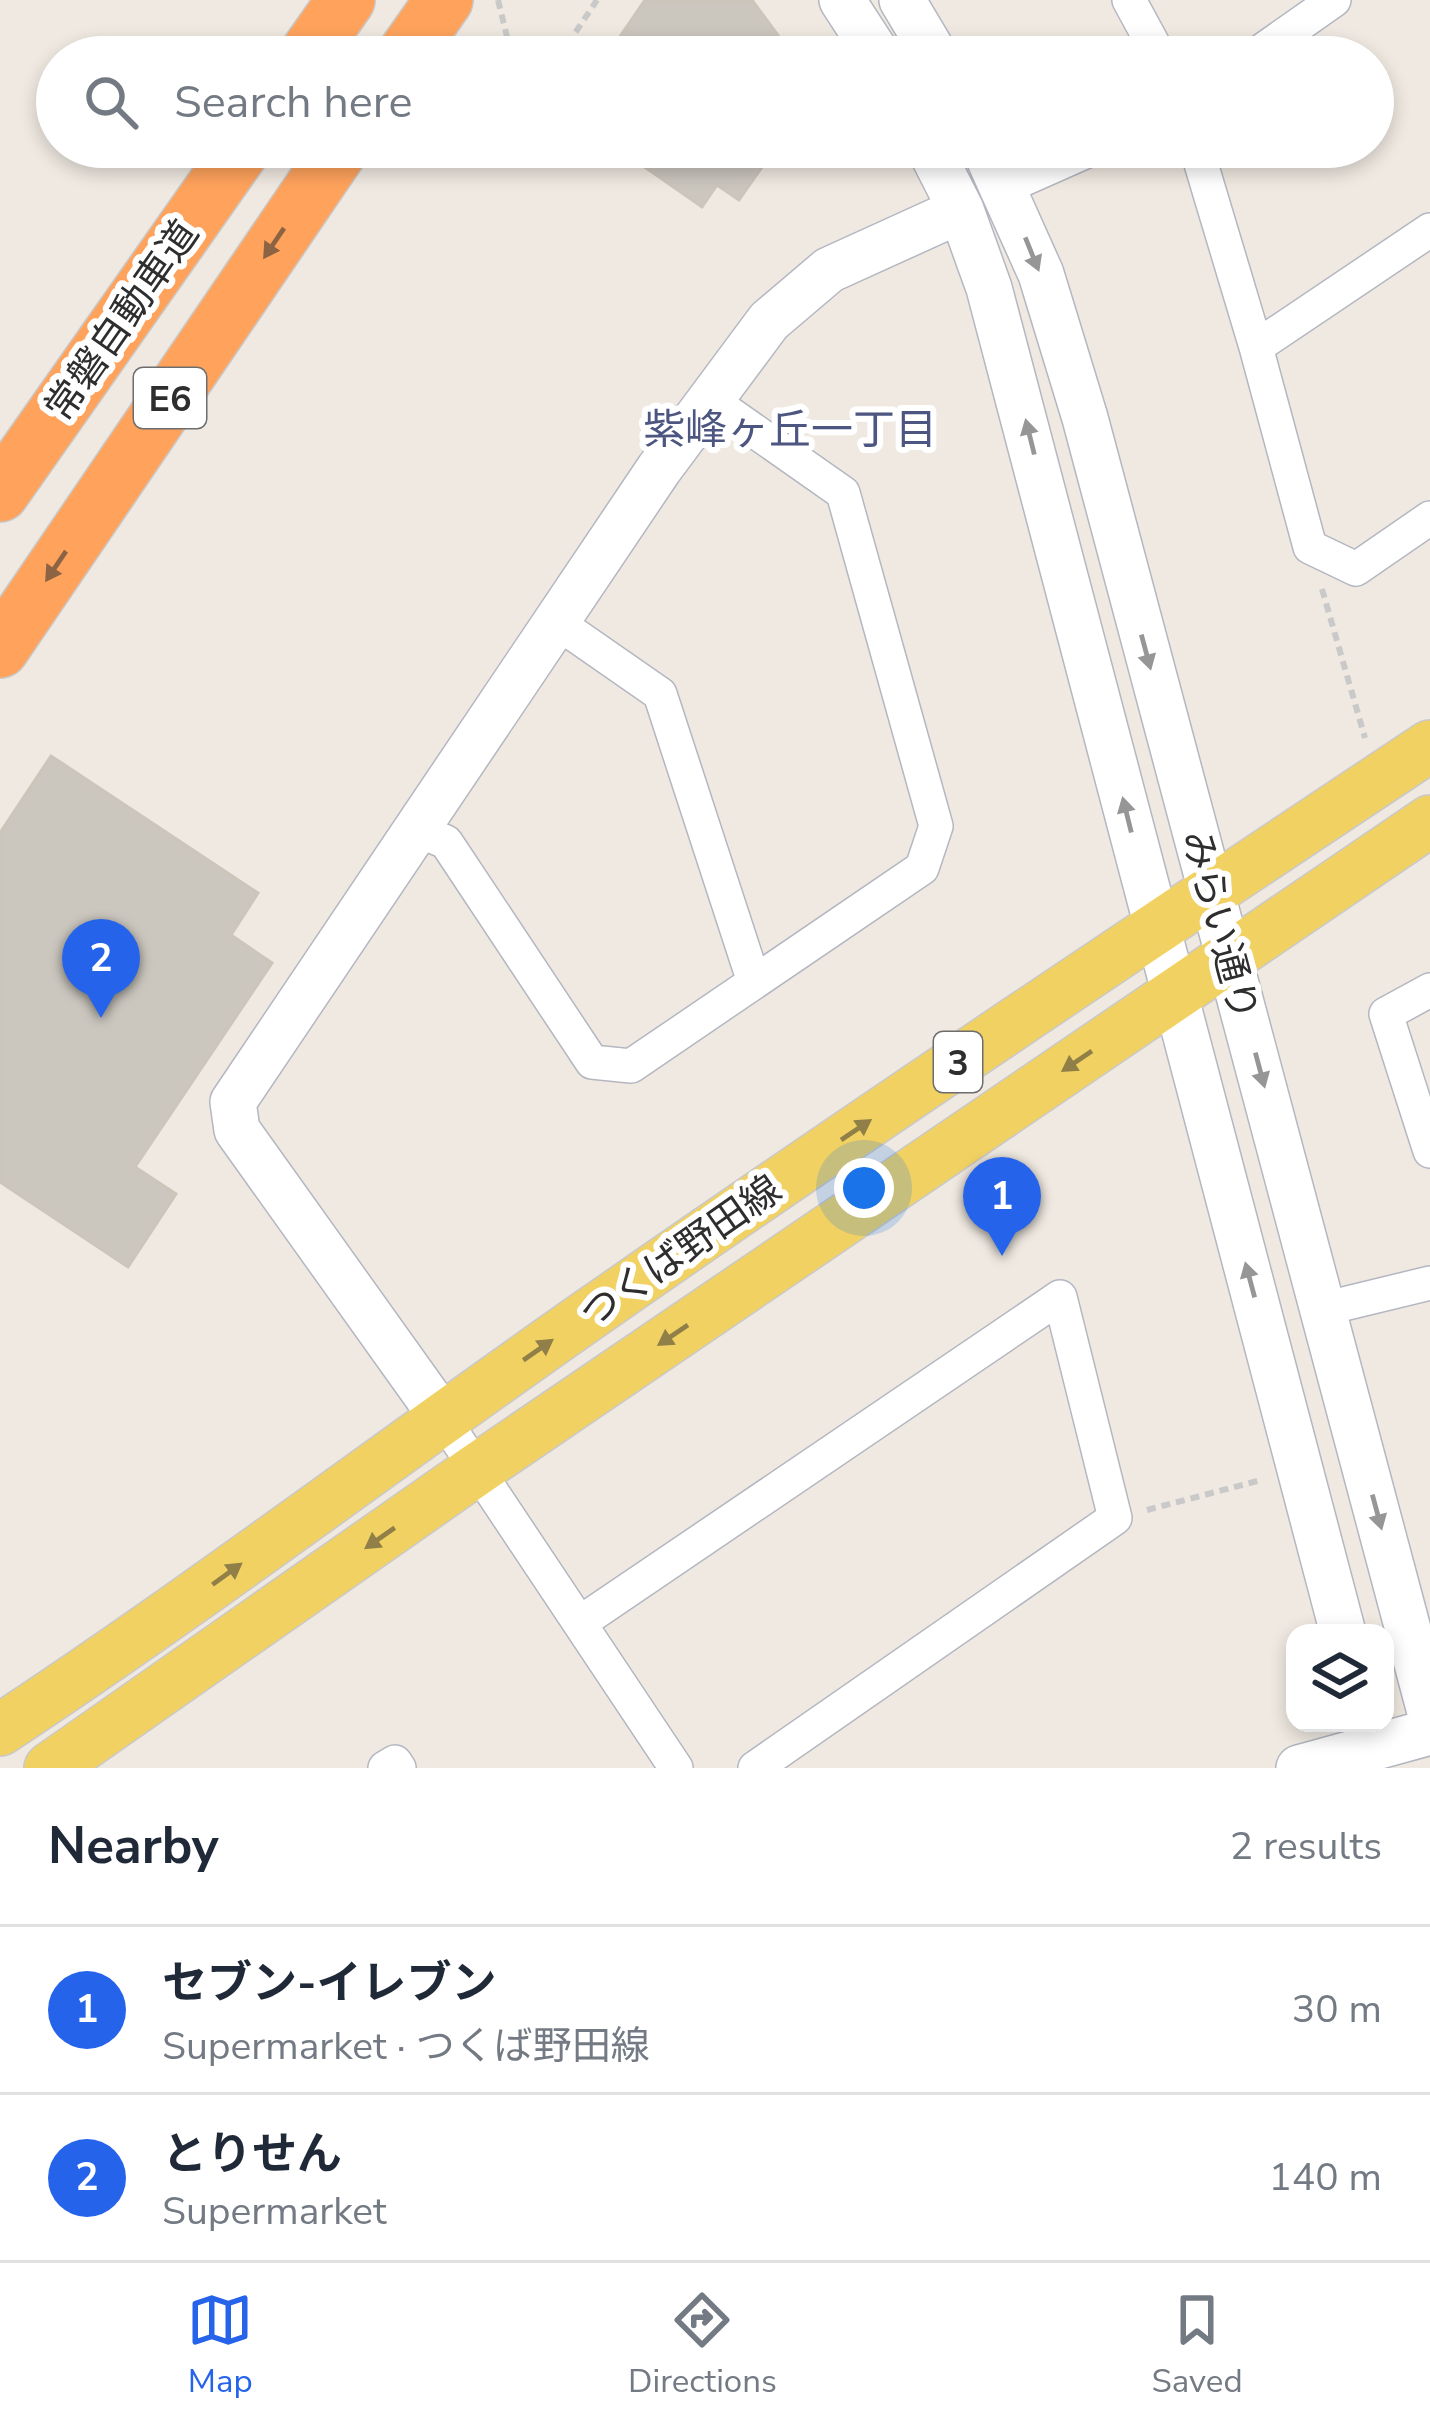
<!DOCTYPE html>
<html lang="en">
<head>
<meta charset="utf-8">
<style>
  :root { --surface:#fff; --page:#f2f2f3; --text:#1f2937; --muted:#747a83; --line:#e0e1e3; --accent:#2563eb }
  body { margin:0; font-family:"Nunito Sans","Noto Sans JP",sans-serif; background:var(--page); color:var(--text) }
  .controls { position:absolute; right:36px; bottom:36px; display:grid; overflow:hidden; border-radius:24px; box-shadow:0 6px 18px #0003 }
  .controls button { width:108px; height:108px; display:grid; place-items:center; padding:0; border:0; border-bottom:3px solid var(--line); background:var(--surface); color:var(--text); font:60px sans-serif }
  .you { position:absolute; left:864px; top:1188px; width:42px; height:42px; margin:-30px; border:9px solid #fff; border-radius:50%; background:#1a73e8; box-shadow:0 0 0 18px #1a73e833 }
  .badge { display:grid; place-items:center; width:78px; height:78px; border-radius:50%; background:var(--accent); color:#fff; font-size:39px; font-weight:700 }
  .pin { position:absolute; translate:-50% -99px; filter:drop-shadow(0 3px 6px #0008) }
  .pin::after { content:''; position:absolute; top:63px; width:42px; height:36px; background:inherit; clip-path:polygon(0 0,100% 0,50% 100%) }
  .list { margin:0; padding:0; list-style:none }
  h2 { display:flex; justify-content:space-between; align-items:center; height:156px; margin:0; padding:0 48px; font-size:51px }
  h2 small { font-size:39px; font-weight:400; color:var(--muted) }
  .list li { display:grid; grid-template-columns:78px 1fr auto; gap:36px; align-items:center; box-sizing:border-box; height:168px; padding:0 48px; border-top:3px solid var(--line) }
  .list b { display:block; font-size:45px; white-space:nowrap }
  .list p { margin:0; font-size:39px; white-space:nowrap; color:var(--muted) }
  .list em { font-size:39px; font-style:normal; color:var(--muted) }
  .icon { flex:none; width:66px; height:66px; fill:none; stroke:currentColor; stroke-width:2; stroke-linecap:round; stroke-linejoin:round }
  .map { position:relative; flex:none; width:1430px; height:1768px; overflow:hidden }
  .search { position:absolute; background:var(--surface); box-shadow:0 6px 18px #0003; left:36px; right:36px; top:36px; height:132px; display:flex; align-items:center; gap:30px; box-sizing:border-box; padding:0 42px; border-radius:66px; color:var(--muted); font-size:45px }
  .sheet { height:492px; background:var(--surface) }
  nav { display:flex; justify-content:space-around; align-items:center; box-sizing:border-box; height:168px; border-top:3px solid var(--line); background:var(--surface); font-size:33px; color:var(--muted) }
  nav a { display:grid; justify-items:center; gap:6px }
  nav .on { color:var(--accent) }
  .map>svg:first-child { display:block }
  .building { fill:#cbc7bf; stroke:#cbc5ba; stroke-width:3 }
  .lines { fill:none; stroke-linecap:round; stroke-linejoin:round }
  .street-casing { stroke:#b4b7c1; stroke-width:36 }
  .secondary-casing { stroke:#b4b7c1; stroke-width:48 }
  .primary-casing { stroke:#c9c9c9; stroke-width:54 }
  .highway-casing { stroke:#c9c9c9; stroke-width:60 }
  .path { stroke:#c9c9c9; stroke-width:6; stroke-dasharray:9 6; stroke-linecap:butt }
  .street { stroke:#fff; stroke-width:33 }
  .secondary { stroke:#fff; stroke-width:45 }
  .primary { stroke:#f2d163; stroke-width:51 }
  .highway { stroke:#ffa35c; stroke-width:57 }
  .oneway { fill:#8c6343 }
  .oneway2 { fill:#969696 }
  .oneway3 { fill:#908048 }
  .labels { text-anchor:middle; stroke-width:12; stroke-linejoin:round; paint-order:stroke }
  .shield { fill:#fff; stroke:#6d6d6d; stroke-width:3 }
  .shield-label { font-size:36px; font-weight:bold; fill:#2e2e2e }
  .street-label { font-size:39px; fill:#2e2e2e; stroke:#fff }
  .neighbourhood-label { font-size:42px; fill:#4d5680; stroke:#fff }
</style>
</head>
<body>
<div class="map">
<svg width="1430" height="1768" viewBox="0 0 1430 1768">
  <rect width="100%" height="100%" fill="#efe9e1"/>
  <!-- building -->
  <path class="building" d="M 645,0 L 752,0 L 794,57 L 606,57 Z
    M 616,147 L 776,147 L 739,200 L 717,185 L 702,207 Z
    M 51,756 L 258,893 L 231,935 L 272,963 L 135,1167 L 176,1194 L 128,1267 L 0,1182 L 0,833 Z"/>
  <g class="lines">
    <defs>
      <path id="street" d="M 1129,0 L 1160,57
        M 1253,57 L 1334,0
        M 1196,147 L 1256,347 L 1310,547 L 1356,569 L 1430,518
        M 1006,187 L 1096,147
        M 1256,347 L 1430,230
        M 555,621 L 660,694 L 753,979
        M 417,830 L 446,842 L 592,1062 L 631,1066 L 922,868 L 936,826 L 843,493 L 709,399
        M 1430,990 L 1386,1014 L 1430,1151
        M 1323,1309 L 1430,1283
        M 442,1417 L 676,1768
        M 581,1622 L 1060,1297 L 1115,1518 L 755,1768
        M 385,1768 L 395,1762 L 399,1768"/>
      <path id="secondary" d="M 842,0 L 879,57
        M 902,0 L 936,57
        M 929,147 L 961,210 L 989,288 L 1343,1633
        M 984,147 L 1041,274 L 1085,418 L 1430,1712
        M 442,1417 L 237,1130 L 233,1102 L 659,469 L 769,321 L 829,270 L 961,210
        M 1299,1768 L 1430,1732"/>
      <path id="primary" d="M 0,1730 C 200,1598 391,1453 587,1316 C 865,1122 1147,934 1430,746
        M 50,1768 L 476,1470 L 1430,821"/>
      <path id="highway" d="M 306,57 L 346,0
        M 404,57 L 444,0
        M 0,493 L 243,147
        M 0,649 L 341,147"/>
    </defs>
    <!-- street casing -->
    <use href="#street" class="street-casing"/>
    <!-- secondary casing -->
    <use href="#secondary" class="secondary-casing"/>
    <!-- primary casing -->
    <use href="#primary" class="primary-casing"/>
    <!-- highway casing -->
    <use href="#highway" class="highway-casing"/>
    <!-- path -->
    <path class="path" d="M 498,0 L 512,57
      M 559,57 L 597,0
      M 1322,589 L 1365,738
      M 1147,1510 L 1261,1480"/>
    <!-- street -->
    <use href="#street" class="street"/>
    <!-- secondary -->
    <use href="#secondary" class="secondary"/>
    <!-- primary -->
    <use href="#primary" class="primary"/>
    <!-- highway -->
    <use href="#highway" class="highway"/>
  </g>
  <!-- one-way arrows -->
  <defs><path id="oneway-solid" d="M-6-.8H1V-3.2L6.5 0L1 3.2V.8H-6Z" transform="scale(3)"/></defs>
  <g class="oneway">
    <use href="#oneway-solid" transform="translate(274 243) rotate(124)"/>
    <use href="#oneway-solid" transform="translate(56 566) rotate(124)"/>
  </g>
  <g class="oneway2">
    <use href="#oneway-solid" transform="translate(1032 254) rotate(68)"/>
    <use href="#oneway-solid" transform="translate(1030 437) rotate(-104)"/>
    <use href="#oneway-solid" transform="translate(1146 652) rotate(75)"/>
    <use href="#oneway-solid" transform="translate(1127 815) rotate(-104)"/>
    <use href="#oneway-solid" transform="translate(1260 1070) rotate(75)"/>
    <use href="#oneway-solid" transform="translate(1250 1280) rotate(-105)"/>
    <use href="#oneway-solid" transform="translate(1377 1512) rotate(75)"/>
  </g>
  <g class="oneway3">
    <use href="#oneway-solid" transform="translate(1077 1061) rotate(146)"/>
    <use href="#oneway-solid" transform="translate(856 1130) rotate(-34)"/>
    <use href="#oneway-solid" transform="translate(673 1335) rotate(146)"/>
    <use href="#oneway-solid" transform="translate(538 1350) rotate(-35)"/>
    <use href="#oneway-solid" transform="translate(380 1538) rotate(145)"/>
    <use href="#oneway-solid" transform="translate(227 1574) rotate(-36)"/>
  </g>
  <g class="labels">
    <!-- shield labels -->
    <g class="shield">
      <rect x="134" y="368" width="72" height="60" rx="9"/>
      <rect x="934" y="1032" width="48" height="60" rx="9"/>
    </g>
    <g class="shield-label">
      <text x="170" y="411">E6</text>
      <text x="958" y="1075">3</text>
    </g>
    <!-- street labels -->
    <g class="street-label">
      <text transform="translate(121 320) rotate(-55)" y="14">常磐自動車道</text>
      <text transform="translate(1221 925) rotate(75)" y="14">みらい通り</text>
      <text transform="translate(680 1251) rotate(-35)" y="14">つくば野田線</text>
    </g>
    <!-- neighbourhood labels -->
    <g class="neighbourhood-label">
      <text x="790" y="444">紫峰ヶ丘一丁目</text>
    </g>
  </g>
</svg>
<div class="controls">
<button><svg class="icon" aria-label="layers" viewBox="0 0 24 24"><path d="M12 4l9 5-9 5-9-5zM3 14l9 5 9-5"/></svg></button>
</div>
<div class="you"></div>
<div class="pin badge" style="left:1002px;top:1256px">1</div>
<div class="pin badge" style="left:101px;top:1018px">2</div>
<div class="search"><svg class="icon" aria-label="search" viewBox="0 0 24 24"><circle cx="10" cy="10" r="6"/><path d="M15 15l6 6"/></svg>Search here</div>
</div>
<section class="sheet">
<h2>Nearby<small>2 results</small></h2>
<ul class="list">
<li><span class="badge">1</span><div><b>セブン-イレブン</b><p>Supermarket · つくば野田線</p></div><em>30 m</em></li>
<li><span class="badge">2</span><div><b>とりせん</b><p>Supermarket</p></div><em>140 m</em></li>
</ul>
</section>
<nav>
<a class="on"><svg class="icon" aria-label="map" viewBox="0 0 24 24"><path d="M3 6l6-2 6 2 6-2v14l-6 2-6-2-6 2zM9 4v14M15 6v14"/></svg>Map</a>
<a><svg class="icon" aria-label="directions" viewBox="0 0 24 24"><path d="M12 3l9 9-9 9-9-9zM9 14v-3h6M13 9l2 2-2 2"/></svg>Directions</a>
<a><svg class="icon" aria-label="saved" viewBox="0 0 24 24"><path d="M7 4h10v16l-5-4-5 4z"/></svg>Saved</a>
</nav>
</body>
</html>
